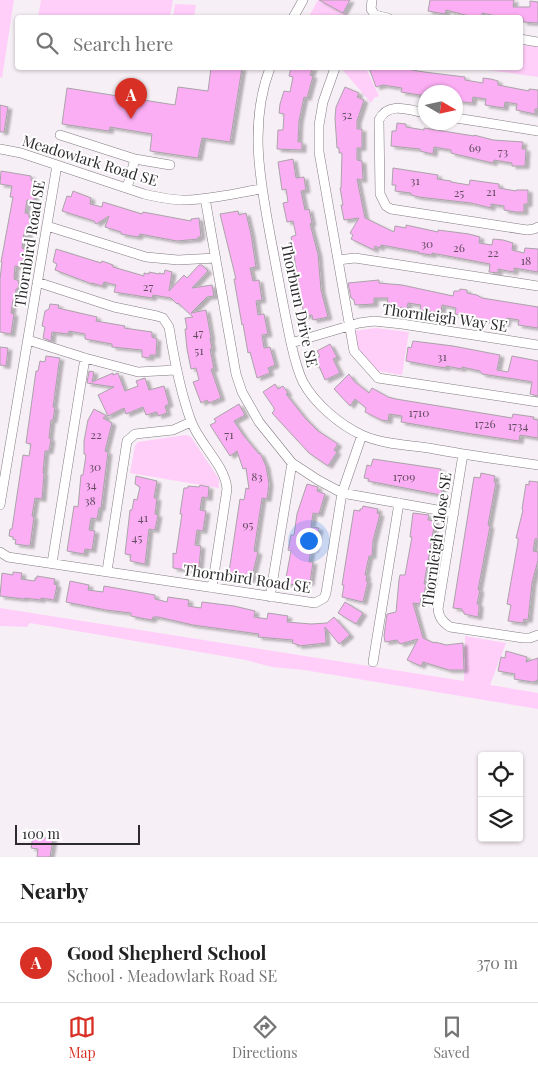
<!DOCTYPE html>
<html lang="en">
<head>
<meta charset="utf-8">
<style>
  :root { --surface:#fff; --page:#f6f6f6; --text:#222; --muted:#767676; --line:#e0e0e0; --accent:#d93025 }
  body { margin:0; font-family:"Playfair Display",serif; background:var(--page); color:var(--text) }
  .controls { position:absolute; right:15px; bottom:15px; display:grid; overflow:hidden; border-radius:5px; box-shadow:0 1px 4px #0004 }
  .controls button { width:45px; height:45px; display:grid; place-items:center; padding:0; border:0; border-bottom:1px solid var(--line); background:var(--surface); color:var(--text); font:25px sans-serif }
  .compass { position:absolute; left:418px; top:85px; width:45px; height:45px; border-radius:50%; background:var(--surface); box-shadow:0 1px 4px #0004; rotate:99deg }
  .scale { position:absolute; left:15px; bottom:12px; width:125px; box-sizing:border-box; padding-left:5px; border:2px solid #2e2b2e; border-top:0; font-size:14px; line-height:18px; white-space:nowrap; color:#2e2b2e; -webkit-text-stroke:4px #fefefe; paint-order:stroke }
  .you { position:absolute; left:308px; top:540px; width:18px; height:18px; margin:-12px; border:4px solid #fff; border-radius:50%; background:#1a73e8; box-shadow:0 0 0 8px #1a73e833 }
  .badge { display:grid; place-items:center; width:32px; height:32px; border-radius:50%; background:var(--accent); color:#fff; font-size:16px; font-weight:700 }
  .pin { position:absolute; translate:-50% -41px; filter:drop-shadow(0 1px 2px #0008) }
  .pin::after { content:''; position:absolute; top:26px; width:18px; height:15px; background:inherit; clip-path:polygon(0 0,100% 0,50% 100%) }
  .list { margin:0; padding:0; list-style:none }
  h2 { display:flex; justify-content:space-between; align-items:center; height:65px; margin:0; padding:0 20px; font-size:21px }
  h2 small { font-size:16px; font-weight:400; color:var(--muted) }
  .list li { display:grid; grid-template-columns:32px 1fr auto; gap:15px; align-items:center; box-sizing:border-box; height:80px; padding:0 20px; border-top:1px solid var(--line) }
  .list b { display:block; font-size:19px; white-space:nowrap }
  .list p { margin:0; font-size:16px; white-space:nowrap; color:var(--muted) }
  .list em { font-size:16px; font-style:normal; color:var(--muted) }
  .icon { flex:none; width:28px; height:28px; fill:none; stroke:currentColor; stroke-width:2; stroke-linecap:round; stroke-linejoin:round }
  .map { position:relative; flex:none; width:538px; height:857px; overflow:hidden }
  .search { position:absolute; background:var(--surface); box-shadow:0 1px 4px #0004; left:15px; right:15px; top:15px; height:55px; display:flex; align-items:center; gap:12px; box-sizing:border-box; padding:0 18px; border-radius:5px; color:var(--muted); font-size:19px }
  .sheet { height:145px; background:var(--surface) }
  nav { display:flex; justify-content:space-around; align-items:center; box-sizing:border-box; height:70px; border-top:1px solid var(--line); background:var(--surface); font-size:14px; color:var(--muted) }
  nav a { display:grid; justify-items:center; gap:2px }
  nav .on { color:var(--accent) }
  .map>svg:first-child { display:block }
  .green { fill:#ffcef9 }
  .building { fill:#fcaef4; stroke:#aaa3a9; filter:url(#shadow) }
  .lines { fill:none; stroke-linecap:round; stroke-linejoin:round }
  .minor-casing { stroke:#827b81; stroke-width:10 }
  .minor { stroke:#fff; stroke-width:9 }
  .labels { text-anchor:middle; stroke-width:4; stroke-linejoin:round; paint-order:stroke }
  .number-label { font-size:12px; fill:#624c60 }
  .street-label { font-size:15px; fill:#2e2b2e; stroke:#fefefe }
</style>
</head>
<body>
<div class="map">
<svg width="538" height="857" viewBox="0 0 538 857">
  <defs>
    <filter id="shadow"><feDropShadow dx="4" dy="2.5" stdDeviation="1" flood-color="#0004"/></filter>
  </defs>
  <rect width="100%" height="100%" fill="#f6eff5"/>
  <!-- green -->
  <path class="green" d="M 0,0 L 14,0 L 2,78 L 0,77 Z
    M 41,0 L 173,0 L 170,17 L 38,17 Z
    M 318,0 L 352,17 L 308,18 Z
    M 175,4 L 196,5 L 194,17 L 173,17 Z
    M 521,45 L 538,47 L 538,77 L 474,68 L 520,68 Z
    M 341,68 L 366,68 L 379,96 L 374,98 L 371,103 Z
    M 376,328 L 409,332 L 402,375 L 378,371 L 357,350 L 354,331 Z
    M 186,435 L 191,437 L 219,479 L 219,488 L 130,473 L 135,446 L 138,442 Z
    M 0,608 L 464,681 L 465,636 L 506,643 L 490,685 L 538,693 L 538,709 L 304,670 L 272,667 L 246,660 L 30,623 L 27,627 L 0,626 Z"/>
  <!-- building -->
  <path class="building" d="M 319,0 L 350,0 L 343,13 Z
    M 430,0 L 514,0 L 513,7 L 530,7 L 530,1 L 538,2 L 538,23 L 523,22 L 523,18 L 505,18 L 482,13 L 482,18 L 477,18 L 446,10 L 445,14 L 428,11 Z
    M 211,68 L 242,68 L 230,142 L 202,138 L 198,158 L 150,151 L 152,134 L 110,127 L 109,131 L 62,124 L 67,88 L 175,105 L 178,87 L 208,91 Z
    M 291,68 L 313,68 L 310,75 L 313,76 L 307,98 L 304,97 L 299,121 L 298,142 L 302,142 L 302,150 L 277,149 L 278,130 L 283,130 L 284,114 L 279,113 L 280,104 L 284,91 L 290,92 L 293,77 L 289,76 Z
    M 369,68 L 412,68 L 412,70 L 424,72 L 465,77 L 465,80 L 483,83 L 483,78 L 491,79 L 498,81 L 498,85 L 529,91 L 529,89 L 538,90 L 538,109 L 535,109 L 535,114 L 516,110 L 517,104 L 505,102 L 504,108 L 485,105 L 486,99 L 473,97 L 472,103 L 456,101 L 456,92 L 426,92 L 426,96 L 401,92 L 402,88 L 383,85 L 376,87 Z
    M 345,87 L 359,93 L 357,97 L 364,100 L 357,121 L 357,129 L 362,129 L 362,148 L 357,148 L 357,160 L 362,161 L 363,180 L 357,179 L 365,218 L 394,232 L 395,226 L 406,228 L 406,225 L 438,232 L 438,230 L 469,234 L 480,237 L 479,243 L 492,245 L 493,239 L 503,240 L 513,243 L 512,250 L 524,253 L 525,248 L 538,249 L 538,272 L 514,268 L 514,272 L 498,269 L 498,273 L 489,272 L 490,264 L 432,253 L 432,255 L 418,253 L 419,252 L 381,245 L 380,248 L 375,246 L 374,250 L 351,239 L 353,235 L 350,233 L 359,218 L 344,220 L 341,205 L 343,205 L 340,188 L 341,188 L 342,153 L 339,153 L 339,148 L 337,148 L 335,118 L 336,107 Z
    M 0,105 L 8,107 L 4,132 L 0,132 Z
    M 397,123 L 406,124 L 406,127 L 424,130 L 424,128 L 474,136 L 474,135 L 493,140 L 523,142 L 522,149 L 526,149 L 525,166 L 512,166 L 512,163 L 494,160 L 493,163 L 480,160 L 451,153 L 451,150 L 434,147 L 433,154 L 420,151 L 420,149 L 391,146 L 392,131 L 396,131 Z
    M 293,159 L 296,178 L 304,177 L 306,190 L 301,191 L 305,210 L 309,209 L 312,223 L 310,224 L 318,254 L 321,290 L 328,317 L 313,320 L 312,315 L 304,316 L 291,237 L 296,235 L 293,221 L 287,222 L 283,203 L 288,202 L 286,189 L 282,190 L 278,162 Z
    M 393,168 L 438,175 L 437,179 L 451,181 L 451,182 L 469,185 L 470,180 L 499,184 L 499,188 L 516,191 L 516,190 L 528,190 L 528,204 L 524,204 L 524,212 L 515,212 L 504,210 L 504,206 L 491,204 L 491,208 L 471,203 L 419,197 L 411,195 L 411,193 L 395,191 L 396,185 L 392,185 Z
    M 1,171 L 31,176 L 31,180 L 35,181 L 34,201 L 27,200 L 25,213 L 29,214 L 29,217 L 30,218 L 28,235 L 24,234 L 22,248 L 25,249 L 22,267 L 15,266 L 14,279 L 19,281 L 18,289 L 16,289 L 15,300 L 13,300 L 11,313 L 14,314 L 11,334 L 0,332 L 0,279 L 2,262 L 1,262 L 13,197 L 10,197 L 12,186 L 0,184 Z
    M 73,191 L 91,198 L 90,204 L 102,207 L 103,202 L 142,214 L 143,212 L 191,221 L 191,219 L 199,218 L 201,237 L 198,237 L 198,239 L 177,241 L 140,234 L 138,237 L 121,234 L 121,232 L 105,227 L 109,216 L 96,224 L 94,221 L 62,211 L 67,196 L 71,197 Z
    M 238,211 L 239,215 L 246,213 L 251,234 L 256,267 L 250,268 L 253,281 L 259,280 L 262,300 L 256,301 L 258,315 L 264,314 L 268,334 L 262,335 L 264,348 L 270,347 L 275,365 L 268,368 L 270,373 L 257,378 L 250,352 L 248,353 L 243,324 L 242,325 L 234,279 L 236,279 L 220,214 Z
    M 56,249 L 101,263 L 102,261 L 113,265 L 113,267 L 144,276 L 144,273 L 149,274 L 149,272 L 159,274 L 159,273 L 164,274 L 165,270 L 172,272 L 169,291 L 184,275 L 187,278 L 199,265 L 202,265 L 208,271 L 192,288 L 212,285 L 214,296 L 207,297 L 191,313 L 206,310 L 211,338 L 210,338 L 212,349 L 210,349 L 214,369 L 211,369 L 221,398 L 209,403 L 207,400 L 201,403 L 193,382 L 199,380 L 196,368 L 191,369 L 187,349 L 185,329 L 187,329 L 185,318 L 193,317 L 178,303 L 177,304 L 171,298 L 153,295 L 152,298 L 114,292 L 116,285 L 104,282 L 102,286 L 92,283 L 92,284 L 55,270 L 57,264 L 53,262 Z
    M 379,280 L 379,283 L 402,285 L 453,296 L 454,291 L 459,291 L 460,289 L 467,290 L 467,293 L 477,295 L 482,298 L 538,307 L 538,328 L 518,325 L 519,320 L 507,318 L 506,324 L 455,314 L 456,308 L 442,305 L 441,313 L 420,310 L 421,305 L 408,303 L 407,309 L 398,307 L 387,304 L 388,298 L 374,298 L 374,304 L 355,305 L 354,300 L 351,298 L 348,283 Z
    M 50,304 L 59,305 L 58,308 L 97,317 L 96,321 L 125,326 L 124,328 L 152,332 L 152,337 L 157,339 L 156,355 L 150,355 L 150,358 L 142,357 L 142,350 L 112,347 L 112,344 L 85,339 L 85,334 L 69,331 L 68,334 L 52,332 L 51,341 L 43,338 L 45,327 L 42,326 L 45,311 L 49,309 Z
    M 413,341 L 453,346 L 500,355 L 497,370 L 508,372 L 512,356 L 538,361 L 538,396 L 530,394 L 532,382 L 527,381 L 482,374 L 480,371 L 462,367 L 462,369 L 446,366 L 446,368 L 433,366 L 406,361 L 408,347 L 411,348 Z
    M 330,344 L 337,357 L 333,359 L 340,373 L 325,380 L 319,366 L 317,367 L 313,360 L 320,356 L 317,351 Z
    M 0,347 L 8,348 L 6,366 L 0,365 Z
    M 46,356 L 60,358 L 59,363 L 53,407 L 55,407 L 53,420 L 51,420 L 49,438 L 51,439 L 49,451 L 45,451 L 43,473 L 44,473 L 42,499 L 35,498 L 32,516 L 34,517 L 30,546 L 15,544 L 16,540 L 13,539 L 13,537 L 9,536 L 10,529 L 12,529 L 23,455 L 29,456 L 31,444 L 26,443 L 36,371 L 38,371 L 40,361 L 45,362 Z
    M 89,371 L 94,372 L 92,382 L 113,373 L 113,375 L 118,373 L 125,391 L 138,386 L 136,381 L 145,378 L 149,390 L 164,386 L 169,404 L 165,406 L 167,413 L 158,416 L 157,412 L 146,415 L 143,407 L 126,414 L 124,408 L 108,416 L 98,395 L 114,387 L 87,383 Z
    M 349,374 L 354,381 L 369,393 L 372,388 L 388,397 L 396,399 L 512,418 L 513,414 L 534,417 L 533,419 L 538,420 L 538,438 L 520,435 L 519,441 L 472,434 L 401,422 L 402,416 L 389,414 L 388,421 L 381,420 L 365,412 L 366,408 L 355,399 L 350,406 L 334,389 Z
    M 275,384 L 278,389 L 283,386 L 288,393 L 286,394 L 305,418 L 318,431 L 338,444 L 334,450 L 337,452 L 328,466 L 309,453 L 272,413 L 274,411 L 274,408 L 263,392 Z
    M 239,404 L 245,415 L 234,421 L 244,436 L 259,454 L 260,453 L 266,466 L 269,484 L 267,499 L 262,498 L 254,551 L 258,552 L 251,580 L 235,578 L 236,573 L 229,572 L 240,499 L 244,500 L 246,488 L 249,489 L 246,468 L 243,469 L 237,451 L 230,456 L 210,425 L 216,422 L 214,419 Z
    M 94,409 L 107,416 L 103,418 L 112,423 L 105,451 L 108,452 L 101,508 L 99,508 L 97,519 L 91,518 L 89,530 L 95,531 L 92,550 L 85,549 L 84,554 L 67,551 L 74,506 L 78,507 L 81,475 L 83,475 L 86,455 L 84,454 L 84,441 L 88,420 Z
    M 373,459 L 441,469 L 439,478 L 444,479 L 441,495 L 368,481 L 369,479 L 364,478 L 367,465 L 371,466 Z
    M 481,473 L 495,476 L 494,482 L 496,482 L 488,525 L 490,526 L 478,590 L 480,590 L 477,604 L 479,604 L 479,609 L 478,617 L 464,614 L 464,612 L 462,611 L 462,609 L 453,608 L 474,477 L 480,478 Z
    M 136,476 L 157,481 L 154,498 L 157,498 L 155,514 L 158,515 L 155,530 L 149,529 L 145,564 L 130,561 L 131,555 L 125,554 L 130,510 L 132,510 L 134,499 L 137,500 L 140,487 L 135,484 Z
    M 529,481 L 538,482 L 538,539 L 535,539 L 533,551 L 538,552 L 538,560 L 532,583 L 528,620 L 524,619 L 523,623 L 508,621 L 511,605 L 507,604 L 518,542 L 518,538 L 516,538 L 523,510 L 522,509 L 526,484 L 529,485 Z
    M 307,484 L 318,487 L 317,491 L 325,494 L 319,514 L 313,513 L 311,527 L 319,528 L 314,550 L 311,549 L 309,562 L 313,562 L 310,583 L 302,582 L 302,584 L 299,583 L 299,586 L 285,583 L 291,551 L 288,550 L 291,535 L 294,535 L 297,514 Z
    M 200,485 L 209,487 L 208,498 L 202,497 L 200,510 L 206,511 L 203,531 L 197,530 L 195,545 L 201,546 L 199,567 L 190,565 L 189,569 L 187,568 L 187,570 L 173,568 L 173,553 L 176,554 L 182,514 L 180,514 L 184,488 L 188,488 L 188,486 L 199,487 Z
    M 363,506 L 378,509 L 377,513 L 380,514 L 373,541 L 372,556 L 369,556 L 365,575 L 367,575 L 366,581 L 368,581 L 363,602 L 342,597 L 344,585 L 342,585 L 354,510 L 360,511 L 360,509 L 362,509 Z
    M 413,513 L 429,515 L 428,520 L 435,521 L 424,584 L 426,584 L 424,594 L 422,594 L 420,604 L 413,603 L 423,638 L 434,643 L 435,642 L 446,645 L 463,643 L 464,670 L 449,670 L 423,662 L 421,666 L 407,660 L 418,639 L 400,644 L 397,640 L 385,642 L 384,636 L 387,614 L 396,612 L 399,580 L 400,575 L 405,575 L 412,537 L 410,537 Z
    M 13,572 L 22,573 L 21,579 L 35,581 L 35,578 L 37,578 L 37,576 L 55,579 L 54,584 L 57,585 L 54,600 L 41,598 L 41,600 L 25,598 L 24,599 L 0,596 L 2,573 L 13,575 Z
    M 70,581 L 89,585 L 88,590 L 103,592 L 104,586 L 155,595 L 155,599 L 167,602 L 168,597 L 189,600 L 188,606 L 201,608 L 202,602 L 234,606 L 255,611 L 254,617 L 267,619 L 268,613 L 288,616 L 287,622 L 311,624 L 327,623 L 334,617 L 350,635 L 339,644 L 325,627 L 326,643 L 298,646 L 299,645 L 292,643 L 293,640 L 258,637 L 259,634 L 193,625 L 158,617 L 153,617 L 152,620 L 146,619 L 131,616 L 131,613 L 106,610 L 66,602 Z
    M 345,602 L 363,613 L 356,624 L 338,613 Z
    M 506,651 L 527,657 L 526,662 L 538,658 L 538,680 L 533,682 L 514,679 L 515,674 L 498,671 L 501,657 L 505,658 Z
    M 33,836 L 53,839 L 50,857 L 37,857 L 38,849 L 31,848 Z"/>
  <g class="lines">
    <defs>
      <path id="minor" d="M 372,0 L 371,9 L 375,15 L 388,18
        M 293,18 L 303,0
        M 520,39 L 538,42
        M 270,68 C 248,125 261,186 272,245 C 278,277 284,310 291,343 C 294,356 297,370 303,382 C 315,404 340,425 362,435 C 382,444 407,445 429,448 C 465,455 502,460 538,465
        M 335,68 L 323,102 L 319,125 L 319,152 L 354,351 L 378,378 L 538,402
        M 426,113 C 408,110 388,101 379,120 L 380,194 L 386,206 L 391,209 L 527,230 L 534,229 L 538,227
        M 456,118 L 538,131
        M 60,135 L 135,159 L 170,165
        M 0,149 L 21,153 L 144,194 C 157,197 170,200 183,200 C 209,200 236,193 261,189
        M 127,188 L 135,159
        M 205,198 L 236,374 L 242,392 L 259,422 L 292,463 L 318,480 L 342,493 L 454,513
        M 47,226 L 146,257 L 178,260 L 216,258
        M 338,260 L 355,258 L 538,286
        M 37,282 L 114,307 L 157,316 L 163,318 L 169,327 C 174,359 180,391 191,421 C 200,445 225,465 227,489 L 212,588
        M 28,340 L 85,358 L 138,372 L 176,370
        M 291,343 L 359,323 L 374,321 L 402,324 L 538,345
        M 463,454 L 438,609 C 439,618 443,622 450,627 L 523,638 L 530,638 L 538,635
        M 0,505 L 57,165
        M 0,552 L 8,557 L 315,603 L 324,598 L 326,593 L 342,493 L 362,435
        M 52,563 L 85,358
        M 107,571 L 127,441 L 135,434 L 173,430 L 191,422
        M 270,597 L 292,463
        M 373,662 L 399,503"/>
    </defs>
    <!-- minor casing -->
    <use href="#minor" class="minor-casing"/>
    <!-- minor -->
    <use href="#minor" class="minor"/>
  </g>
  <g class="labels">
    <!-- number labels -->
    <g class="number-label">
      <text x="347" y="119">52</text>
      <text x="475" y="152">69</text>
      <text x="503" y="156">73</text>
      <text x="415" y="185">31</text>
      <text x="491" y="196">21</text>
      <text x="459" y="197">25</text>
      <text x="427" y="248">30</text>
      <text x="459" y="252">26</text>
      <text x="493" y="257">22</text>
      <text x="526" y="265">18</text>
      <text x="148" y="291">27</text>
      <text x="198" y="337">47</text>
      <text x="199" y="355">51</text>
      <text x="442" y="361">31</text>
      <text x="419" y="417">1710</text>
      <text x="485" y="428">1726</text>
      <text x="518" y="430">1734</text>
      <text x="96" y="439">22</text>
      <text x="229" y="439">71</text>
      <text x="95" y="471">30</text>
      <text x="257" y="481">83</text>
      <text x="404" y="481">1709</text>
      <text x="91" y="489">34</text>
      <text x="90" y="505">38</text>
      <text x="143" y="522">41</text>
      <text x="248" y="529">95</text>
      <text x="137" y="542">45</text>
    </g>
    <!-- street labels -->
    <g class="street-label">
      <text transform="translate(90 161) rotate(17)" y="5">Meadowlark Road SE</text>
      <text transform="translate(30 244) rotate(-81)" y="5">Thornbird Road SE</text>
      <text transform="translate(299 305) rotate(78)" y="5">Thorburn Drive SE</text>
      <text transform="translate(445 318) rotate(8)" y="5">Thornleigh Way SE</text>
      <text transform="translate(437 540) rotate(-82)" y="5">Thornleigh Close SE</text>
      <text transform="translate(247 579) rotate(8)" y="5">Thornbird Road SE</text>
    </g>
  </g>
</svg>
<div class="controls">
<button><svg class="icon" aria-label="locate" viewBox="0 0 24 24"><circle cx="12" cy="12" r="6"/><path d="M12 2v4M12 18v4M2 12h4M18 12h4"/></svg></button>
<button><svg class="icon" aria-label="layers" viewBox="0 0 24 24"><path d="M12 4l9 5-9 5-9-5zM3 14l9 5 9-5"/></svg></button>
</div>
<svg class="compass" viewBox="-18 -18 36 36"><path d="M0-13l5 13h-10z" fill="#e53935"/><path d="M0 13l5-13h-10z" fill="#767676"/></svg>
<div class="scale">100 m</div>
<div class="you"></div>
<div class="pin badge" style="left:131px;top:119px">A</div>
<div class="search"><svg class="icon" aria-label="search" viewBox="0 0 24 24"><circle cx="10" cy="10" r="6"/><path d="M15 15l6 6"/></svg>Search here</div>
</div>
<section class="sheet">
<h2>Nearby<small></small></h2>
<ul class="list">
<li><span class="badge">A</span><div><b>Good Shepherd School</b><p>School · Meadowlark Road SE</p></div><em>370 m</em></li>
</ul>
</section>
<nav>
<a class="on"><svg class="icon" aria-label="map" viewBox="0 0 24 24"><path d="M3 6l6-2 6 2 6-2v14l-6 2-6-2-6 2zM9 4v14M15 6v14"/></svg>Map</a>
<a><svg class="icon" aria-label="directions" viewBox="0 0 24 24"><path d="M12 3l9 9-9 9-9-9zM9 14v-3h6M13 9l2 2-2 2"/></svg>Directions</a>
<a><svg class="icon" aria-label="saved" viewBox="0 0 24 24"><path d="M7 4h10v16l-5-4-5 4z"/></svg>Saved</a>
</nav>
</body>
</html>
